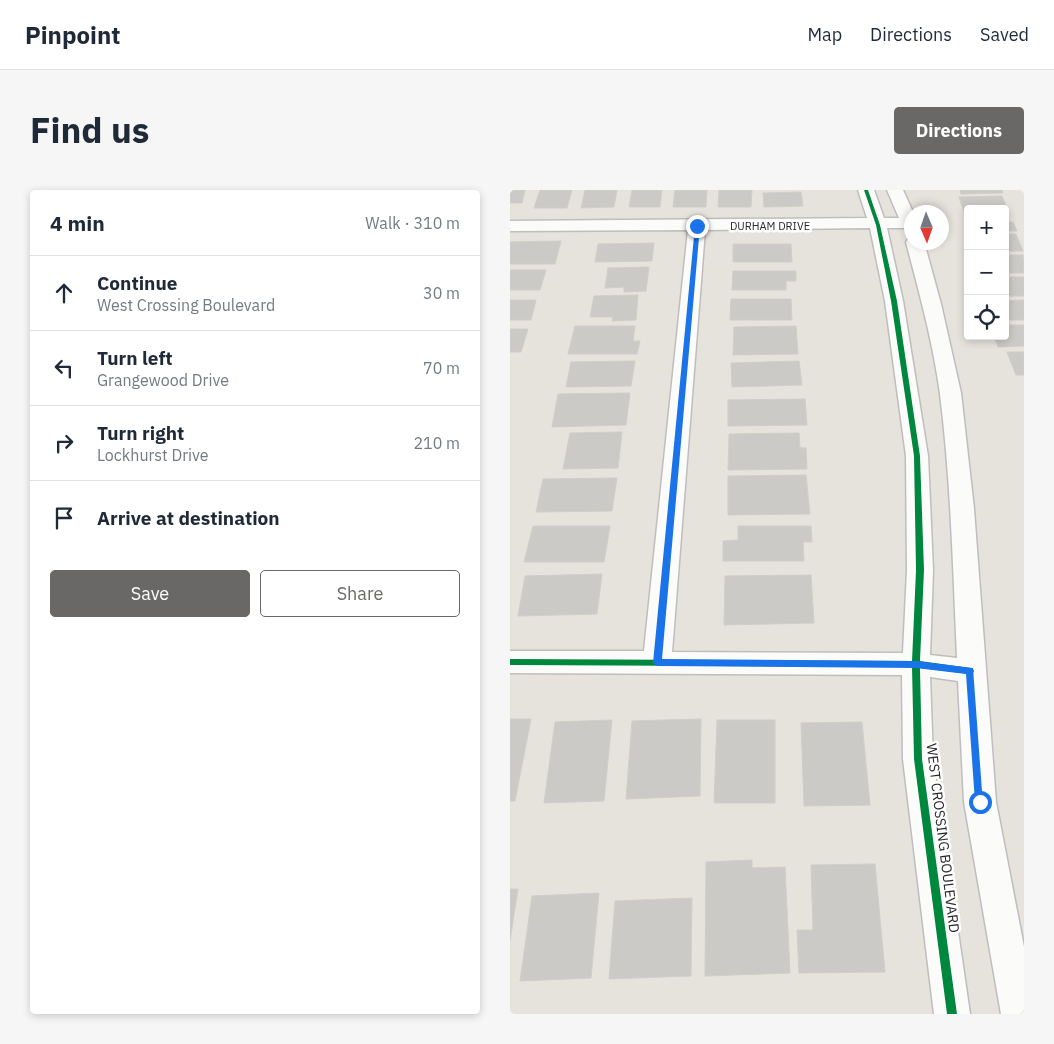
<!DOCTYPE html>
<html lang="en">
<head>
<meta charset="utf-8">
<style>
  :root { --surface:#fff; --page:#f6f6f7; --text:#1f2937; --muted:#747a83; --line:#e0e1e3; --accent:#6a6866 }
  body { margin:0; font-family:"IBM Plex Sans",sans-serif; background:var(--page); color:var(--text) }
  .controls { position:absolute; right:15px; top:15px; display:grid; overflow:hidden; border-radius:5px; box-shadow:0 2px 8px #0003 }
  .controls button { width:45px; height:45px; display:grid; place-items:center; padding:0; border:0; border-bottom:1px solid var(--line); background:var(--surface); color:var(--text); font:25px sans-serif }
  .compass { position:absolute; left:394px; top:15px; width:45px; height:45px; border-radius:50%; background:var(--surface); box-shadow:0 2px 8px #0003; rotate:178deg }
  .stop { position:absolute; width:15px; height:15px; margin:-11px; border:4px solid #1a73e8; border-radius:50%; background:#fff }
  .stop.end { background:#1a73e8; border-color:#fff; box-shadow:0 1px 5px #0008 }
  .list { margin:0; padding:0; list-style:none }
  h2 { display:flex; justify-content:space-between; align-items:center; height:65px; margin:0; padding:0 20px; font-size:21px }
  h2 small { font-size:16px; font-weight:400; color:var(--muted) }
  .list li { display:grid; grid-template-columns:32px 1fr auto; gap:15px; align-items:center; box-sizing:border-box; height:75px; padding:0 20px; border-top:1px solid var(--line) }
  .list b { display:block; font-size:19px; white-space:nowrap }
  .list p { margin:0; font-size:16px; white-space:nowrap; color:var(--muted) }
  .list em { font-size:16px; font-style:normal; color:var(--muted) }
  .actions { display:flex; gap:10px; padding:15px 20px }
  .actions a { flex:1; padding:11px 0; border:1px solid var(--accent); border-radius:5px; text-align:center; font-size:18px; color:var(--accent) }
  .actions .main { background:var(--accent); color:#fff }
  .icon { flex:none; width:28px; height:28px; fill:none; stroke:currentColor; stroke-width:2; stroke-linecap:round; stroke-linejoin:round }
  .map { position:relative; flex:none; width:514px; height:824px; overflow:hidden; border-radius:5px }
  header { display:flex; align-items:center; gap:30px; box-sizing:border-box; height:70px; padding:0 25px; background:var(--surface); border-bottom:1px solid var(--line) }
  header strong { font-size:24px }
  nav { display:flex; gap:28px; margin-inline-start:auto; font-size:18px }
  .intro { display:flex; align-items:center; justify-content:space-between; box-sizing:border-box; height:120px; padding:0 30px }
  h1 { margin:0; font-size:35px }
  .button { padding:12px 22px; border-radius:5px; background:var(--accent); color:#fff; font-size:18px; font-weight:700 }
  main { display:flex; gap:30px; padding:0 30px }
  aside { flex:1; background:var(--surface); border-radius:5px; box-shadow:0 2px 8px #0003 }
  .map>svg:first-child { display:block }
  .building { fill:#cccac6; stroke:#d0cec9 }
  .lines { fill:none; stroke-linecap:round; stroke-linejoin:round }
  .minor-casing { stroke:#bfbebe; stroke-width:3 }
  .minor { fill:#fbfbfa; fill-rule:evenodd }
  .cycleway-casing { stroke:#fff; stroke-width:3 }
  .cycleway { fill:#00873e; fill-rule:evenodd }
  .route { fill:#1a73e8 }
  .labels { text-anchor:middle; stroke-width:5; stroke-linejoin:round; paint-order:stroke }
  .far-street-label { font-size:11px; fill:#272727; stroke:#fff }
  .street-label { font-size:14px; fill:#272727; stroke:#fff }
</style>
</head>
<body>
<header>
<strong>Pinpoint</strong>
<nav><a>Map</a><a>Directions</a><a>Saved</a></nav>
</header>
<div class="intro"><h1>Find us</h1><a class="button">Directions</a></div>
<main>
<aside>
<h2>4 min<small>Walk · 310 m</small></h2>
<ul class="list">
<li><svg class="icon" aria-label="ahead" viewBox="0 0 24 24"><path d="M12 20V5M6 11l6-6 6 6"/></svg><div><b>Continue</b><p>West Crossing Boulevard</p></div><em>30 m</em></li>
<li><svg class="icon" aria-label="left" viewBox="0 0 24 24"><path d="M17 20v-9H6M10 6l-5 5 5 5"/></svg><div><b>Turn left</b><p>Grangewood Drive</p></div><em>70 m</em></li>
<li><svg class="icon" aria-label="right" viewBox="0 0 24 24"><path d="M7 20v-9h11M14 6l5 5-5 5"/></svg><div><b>Turn right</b><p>Lockhurst Drive</p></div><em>210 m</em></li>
<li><svg class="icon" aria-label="arrive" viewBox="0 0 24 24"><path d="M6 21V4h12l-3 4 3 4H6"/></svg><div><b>Arrive at destination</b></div></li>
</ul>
<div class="actions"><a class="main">Save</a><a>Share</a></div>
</aside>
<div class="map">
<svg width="514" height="824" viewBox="0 0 514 824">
  <rect width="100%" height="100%" fill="#e6e2dc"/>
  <!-- building -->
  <path class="building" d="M 0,0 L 15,0 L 12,13 L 0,13 Z
    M 30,0 L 62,0 L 57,18 L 24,18 Z
    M 75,0 L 107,0 L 104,17 L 71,18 Z
    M 122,0 L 152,0 L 150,17 L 119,17 Z
    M 165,0 L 197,0 L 196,17 L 163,17 Z
    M 209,0 L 242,0 L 241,17 L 208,17 Z
    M 450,0 L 492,0 L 493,3 L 451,4 Z
    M 291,2 L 293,16 L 254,17 L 253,3 Z
    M 492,6 L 498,21 L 495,21 L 495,19 L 458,19 L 458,22 L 454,22 L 449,7 Z
    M 495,32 L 503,32 L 507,41 L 495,41 Z
    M 495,44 L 506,44 L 513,61 L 495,61 Z
    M 51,51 L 45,74 L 0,74 L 0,52 Z
    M 144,53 L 142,71 L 85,72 L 88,54 Z
    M 223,54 L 281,54 L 282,72 L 223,72 Z
    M 495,65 L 513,65 L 514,83 L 495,83 Z
    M 139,77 L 136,101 L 114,102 L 114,97 L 95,98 L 98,78 Z
    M 0,80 L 36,80 L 30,100 L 0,100 Z
    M 223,81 L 286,81 L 286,91 L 276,91 L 276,100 L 222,100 Z
    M 495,87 L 514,87 L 514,106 L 495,106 Z
    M 128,105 L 126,130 L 102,131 L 103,127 L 80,127 L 84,106 Z
    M 221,109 L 281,109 L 282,130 L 220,130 Z
    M 0,110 L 26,110 L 21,130 L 0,130 Z
    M 514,110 L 514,130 L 495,130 L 495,111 Z
    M 495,135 L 514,135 L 514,156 L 488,157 L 484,146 L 495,146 Z
    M 65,136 L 125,136 L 123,151 L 130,151 L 127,164 L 58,164 Z
    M 286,136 L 288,164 L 223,165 L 224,137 Z
    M 0,139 L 18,139 L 11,162 L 0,162 Z
    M 497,162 L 514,162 L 514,185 L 506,185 Z
    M 125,171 L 121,196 L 56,197 L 61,172 Z
    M 289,171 L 292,195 L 222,197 L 221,173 Z
    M 120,203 L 116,235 L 42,237 L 48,204 Z
    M 295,209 L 297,235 L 218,236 L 218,210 Z
    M 112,242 L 108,278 L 53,279 L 60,243 Z
    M 289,243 L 290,258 L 296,258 L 297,279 L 218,280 L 219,244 Z
    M 296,285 L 300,324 L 218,325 L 218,286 Z
    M 107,288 L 102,321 L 26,322 L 33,289 Z
    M 23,336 L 100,336 L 94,372 L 14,372 Z
    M 228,336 L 301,336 L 302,352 L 293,352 L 294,371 L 213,371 L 213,351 L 228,350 Z
    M 92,384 L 87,424 L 8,426 L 15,386 Z
    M 301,385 L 304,433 L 214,435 L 215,386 Z
    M 0,529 L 21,529 L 5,611 L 0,611 Z
    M 191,529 L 190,606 L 116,609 L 122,531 Z
    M 102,530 L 94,611 L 34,613 L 45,532 Z
    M 207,530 L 265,530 L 265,613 L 204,613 Z
    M 352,532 L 360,615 L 294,616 L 291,533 Z
    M 242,670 L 242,678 L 275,677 L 280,783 L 195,786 L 196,672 Z
    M 365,674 L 375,782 L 289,783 L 287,740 L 303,740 L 301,675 Z
    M 0,699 L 8,699 L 0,751 Z
    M 89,703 L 81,788 L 10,791 L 22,706 Z
    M 182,708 L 181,786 L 99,789 L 105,711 Z"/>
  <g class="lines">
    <defs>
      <path id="minor" d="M 348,0 L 364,0 L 374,28 L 389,28 L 377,0 L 393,0 L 403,22 L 402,22 L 402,43 L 394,38 L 377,38 L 393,111 L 418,266 L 423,380 L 420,465 L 447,468 C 443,380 441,291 430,204 C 423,152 409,102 396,52 L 399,48 L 402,48 L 402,52 L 414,52 L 431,114 L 451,203 L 464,319 L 486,612 L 514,757 L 514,824 L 491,824 L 454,612 L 448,491 L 420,487 L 423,569 L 460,824 L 424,824 L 393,569 L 392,485 L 0,483 L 0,461 L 134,461 L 178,40 L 0,41 L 0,31 L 357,28 ZM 360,38 L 375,111 L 396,266 L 397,380 L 393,463 L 162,462 L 195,40 Z"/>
    </defs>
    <!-- minor casing -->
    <use href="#minor" class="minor-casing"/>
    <!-- minor -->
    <use href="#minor" class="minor"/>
    <defs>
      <path id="cycleway" d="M 354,0 L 358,0 L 370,35 L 387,111 L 410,266 L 414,380 L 410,471 L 460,478 L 463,479 L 464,481 L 463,483 L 460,484 L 410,478 L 412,569 L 447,824 L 437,824 L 404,569 L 402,477 L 0,475 L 0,469 L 402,471 L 406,380 L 404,266 L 381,111 L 366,35 Z"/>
    </defs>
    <!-- cycleway casing -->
    <use href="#cycleway" class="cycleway-casing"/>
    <!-- cycleway -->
    <use href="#cycleway" class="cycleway"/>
  </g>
  <!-- route -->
  <path class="route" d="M 187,35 L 190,36 L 152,469 L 406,471 L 463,478 L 473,615 L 470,617 L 465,612 L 456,484 L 406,478 L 147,476 L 143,473 L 185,36 Z"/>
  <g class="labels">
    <!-- far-street labels -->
    <g class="far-street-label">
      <text x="260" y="40">DURHAM DRIVE</text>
    </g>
    <!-- street labels -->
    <g class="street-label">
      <text transform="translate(433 648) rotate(83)" y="5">WEST CROSSING BOULEVARD</text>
    </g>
  </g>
</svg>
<div class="controls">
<button>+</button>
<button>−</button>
<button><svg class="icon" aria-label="locate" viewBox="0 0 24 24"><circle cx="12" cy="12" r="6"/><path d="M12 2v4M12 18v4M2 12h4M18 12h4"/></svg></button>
</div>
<svg class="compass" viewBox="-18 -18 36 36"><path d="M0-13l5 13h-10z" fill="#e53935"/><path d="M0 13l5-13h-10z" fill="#747a83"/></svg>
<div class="stop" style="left:470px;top:612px"></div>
<div class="stop end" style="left:187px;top:36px"></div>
</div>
</main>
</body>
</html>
